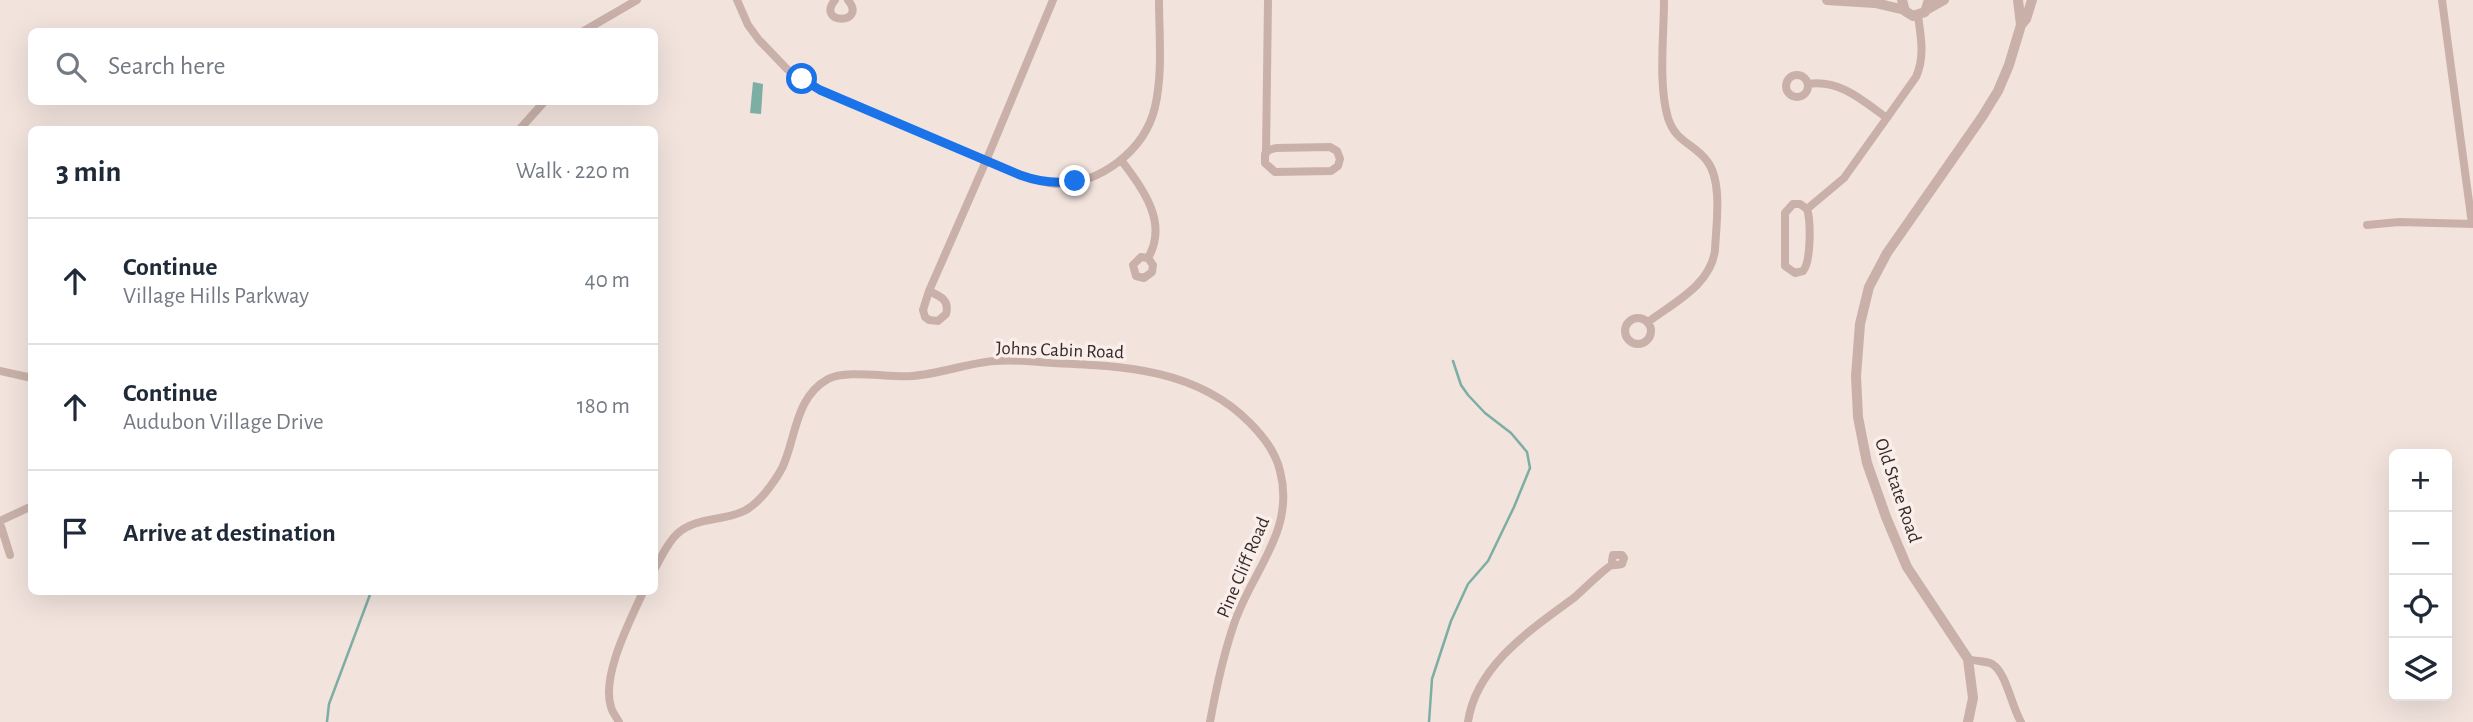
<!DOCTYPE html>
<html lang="en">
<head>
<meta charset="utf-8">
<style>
  :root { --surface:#fff; --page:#f2f2f3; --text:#1f2937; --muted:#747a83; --line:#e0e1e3 }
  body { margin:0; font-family:"Alegreya Sans",sans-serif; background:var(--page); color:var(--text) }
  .controls { position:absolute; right:21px; bottom:21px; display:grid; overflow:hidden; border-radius:10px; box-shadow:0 7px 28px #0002 }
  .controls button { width:63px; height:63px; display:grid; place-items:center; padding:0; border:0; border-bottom:2px solid var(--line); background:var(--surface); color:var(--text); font:35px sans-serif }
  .stop { position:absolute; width:21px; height:21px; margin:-16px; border:5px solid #1a73e8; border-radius:50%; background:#fff }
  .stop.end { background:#1a73e8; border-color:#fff; box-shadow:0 2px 7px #0008 }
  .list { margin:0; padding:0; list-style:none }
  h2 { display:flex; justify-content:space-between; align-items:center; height:91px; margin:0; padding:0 28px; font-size:30px }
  h2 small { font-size:23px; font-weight:400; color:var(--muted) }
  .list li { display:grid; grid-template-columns:46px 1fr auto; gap:21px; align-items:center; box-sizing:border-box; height:126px; padding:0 28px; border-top:2px solid var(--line) }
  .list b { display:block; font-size:26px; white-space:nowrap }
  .list p { margin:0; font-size:23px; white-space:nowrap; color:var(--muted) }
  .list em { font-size:23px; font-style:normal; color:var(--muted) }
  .icon { flex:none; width:38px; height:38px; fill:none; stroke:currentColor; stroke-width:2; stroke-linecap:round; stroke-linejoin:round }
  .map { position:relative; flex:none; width:2473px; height:722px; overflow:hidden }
  .search { position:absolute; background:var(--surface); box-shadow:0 7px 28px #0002; left:28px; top:28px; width:630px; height:77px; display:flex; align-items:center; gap:18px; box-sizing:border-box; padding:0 24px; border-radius:10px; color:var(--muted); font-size:26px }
  .panel { position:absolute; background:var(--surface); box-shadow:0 7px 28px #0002; left:28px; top:126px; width:630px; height:469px; border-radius:10px }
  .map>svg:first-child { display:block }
  .water { fill:#7daea4 }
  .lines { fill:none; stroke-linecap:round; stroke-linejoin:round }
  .stream { stroke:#7daea4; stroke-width:2.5 }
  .minor { stroke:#c9b1a9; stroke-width:8 }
  .tertiary { stroke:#c9b1a9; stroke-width:10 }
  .route { stroke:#1a73e8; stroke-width:9 }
  .labels { text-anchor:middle; stroke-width:7; stroke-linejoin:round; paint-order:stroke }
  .street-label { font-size:19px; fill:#372a29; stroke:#f9eeea }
</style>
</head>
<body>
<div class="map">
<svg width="2473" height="722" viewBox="0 0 2473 722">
  <rect width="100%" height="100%" fill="#f2e3dd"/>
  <!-- water -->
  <path class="water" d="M 753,82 L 763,84 L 761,114 L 750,113 Z"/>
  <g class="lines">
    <!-- stream -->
    <path class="stream" d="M 327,722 L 329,704 L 371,592
      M 1429,722 L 1432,679 L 1451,621 L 1468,584 L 1488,561 L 1514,507 L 1530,468 L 1527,452 L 1511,433 L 1485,413 L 1468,395 L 1461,385 L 1453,361"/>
    <!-- minor -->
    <path class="minor" d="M 737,0 L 748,25 L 759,40 L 787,69 L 802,79 L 820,90 L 1020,175 C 1032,179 1044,183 1056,184 C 1101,184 1145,150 1155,107 C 1163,73 1159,34 1159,0
      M 835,0 C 815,25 868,25 848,0
      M 2442,0 L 2472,224
      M 582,32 L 637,0
      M1786 86a11 11 0 1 1 22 0a11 11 0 1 1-22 0Z
      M 1808,84 C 1840,79 1863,101 1887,118
      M 519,130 L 544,102
      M 1330,147 L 1337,151 L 1340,159 L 1338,166 L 1331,171 L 1275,172 L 1265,163 L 1265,154 L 1269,150 L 1276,148 Z
      M 1266,153 L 1268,0
      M 1121,160 C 1142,188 1169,222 1148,258 L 1141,257 L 1133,265 L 1136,276 L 1144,278 L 1152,272 L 1153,265 L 1148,258
      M 1807,209 L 1800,204 L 1793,204 L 1785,213 L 1785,266 L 1795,273 L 1803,271 C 1811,262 1811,221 1807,209 L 1844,178 L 1916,77 C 1925,57 1921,37 1918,16
      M 2367,225 L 2399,222 L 2473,224
      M 929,291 C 940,296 950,300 946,314 L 938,321 L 929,320 L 925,317 L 923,310 L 929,291 L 986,161 L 1053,0
      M1625 331a13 13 0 1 1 26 0a13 13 0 1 1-26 0Z
      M 1648,322 C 1673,303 1711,285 1715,250 C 1716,226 1723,181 1707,161 C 1694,143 1676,143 1668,118 C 1658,84 1664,36 1664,0
      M 0,371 L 32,378
      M 0,521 L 32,506
      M 0,523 L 10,555
      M 654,570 C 661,558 667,543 677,534 C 696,516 724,522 746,510 C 754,505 763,496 769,488 C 775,480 782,471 785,461 C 796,433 797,396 828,379 C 847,369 889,378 912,376 C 940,374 967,363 995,361 C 1014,359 1034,362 1053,363 C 1124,366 1197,369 1250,423 C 1263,436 1276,453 1280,471 C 1296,531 1251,572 1234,624 C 1223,656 1216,689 1210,722
      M 1968,659 C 1975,661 1983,661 1990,663 C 2006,669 2011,706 2021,722
      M 619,722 C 617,718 612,712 611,707 C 601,676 630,621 643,592
      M 1468,722 C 1476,665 1533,628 1575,597 C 1582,591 1606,567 1612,565 C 1616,565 1619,565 1622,564 L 1624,558 L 1622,555 L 1613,555 L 1612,561 L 1614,565"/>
    <!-- tertiary -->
    <path class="tertiary" d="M 1827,0 L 1875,3 L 1905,10
      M 1902,0 L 1905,11 L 1913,16 L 1925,12 L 1929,0
      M 1928,9 L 1944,0
      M 2021,25 L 2026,19 L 2032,0
      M 1968,722 L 1973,698 L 1968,659 L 1907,567 L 1886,517 L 1867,463 L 1858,417 L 1856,376 L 1860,324 L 1869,287 L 1887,253 L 1982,117 L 1998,91 L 2009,65 L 2021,25 L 2018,0"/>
  </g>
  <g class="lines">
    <!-- route -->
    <path class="route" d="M 802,79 L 820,90 L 1020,175 C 1039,182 1055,184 1075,181"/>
  </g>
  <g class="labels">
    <!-- street labels -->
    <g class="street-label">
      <text transform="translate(1060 349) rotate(2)" y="7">Johns Cabin Road</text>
      <text transform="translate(1899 490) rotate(71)" y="7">Old State Road</text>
      <text transform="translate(1242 567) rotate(-67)" y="7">Pine Cliff Road</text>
    </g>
  </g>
</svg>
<div class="controls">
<button>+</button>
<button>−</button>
<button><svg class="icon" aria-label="locate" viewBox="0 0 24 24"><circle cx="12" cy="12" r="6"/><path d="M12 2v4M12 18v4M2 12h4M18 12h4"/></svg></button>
<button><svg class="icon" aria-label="layers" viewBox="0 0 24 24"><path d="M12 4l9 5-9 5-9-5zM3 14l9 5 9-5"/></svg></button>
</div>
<div class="stop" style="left:802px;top:79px"></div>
<div class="stop end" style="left:1075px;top:181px"></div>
<div class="search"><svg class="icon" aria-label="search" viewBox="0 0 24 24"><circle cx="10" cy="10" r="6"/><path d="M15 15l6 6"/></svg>Search here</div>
<section class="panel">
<h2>3 min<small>Walk · 220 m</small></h2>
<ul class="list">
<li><svg class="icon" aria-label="ahead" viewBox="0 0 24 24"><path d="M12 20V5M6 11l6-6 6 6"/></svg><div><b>Continue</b><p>Village Hills Parkway</p></div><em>40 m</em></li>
<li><svg class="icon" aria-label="ahead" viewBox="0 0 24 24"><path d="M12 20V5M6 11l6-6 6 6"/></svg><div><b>Continue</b><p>Audubon Village Drive</p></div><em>180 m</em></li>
<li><svg class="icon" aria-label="arrive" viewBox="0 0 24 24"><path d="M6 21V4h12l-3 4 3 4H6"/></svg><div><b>Arrive at destination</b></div></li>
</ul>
</section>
</div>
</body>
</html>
